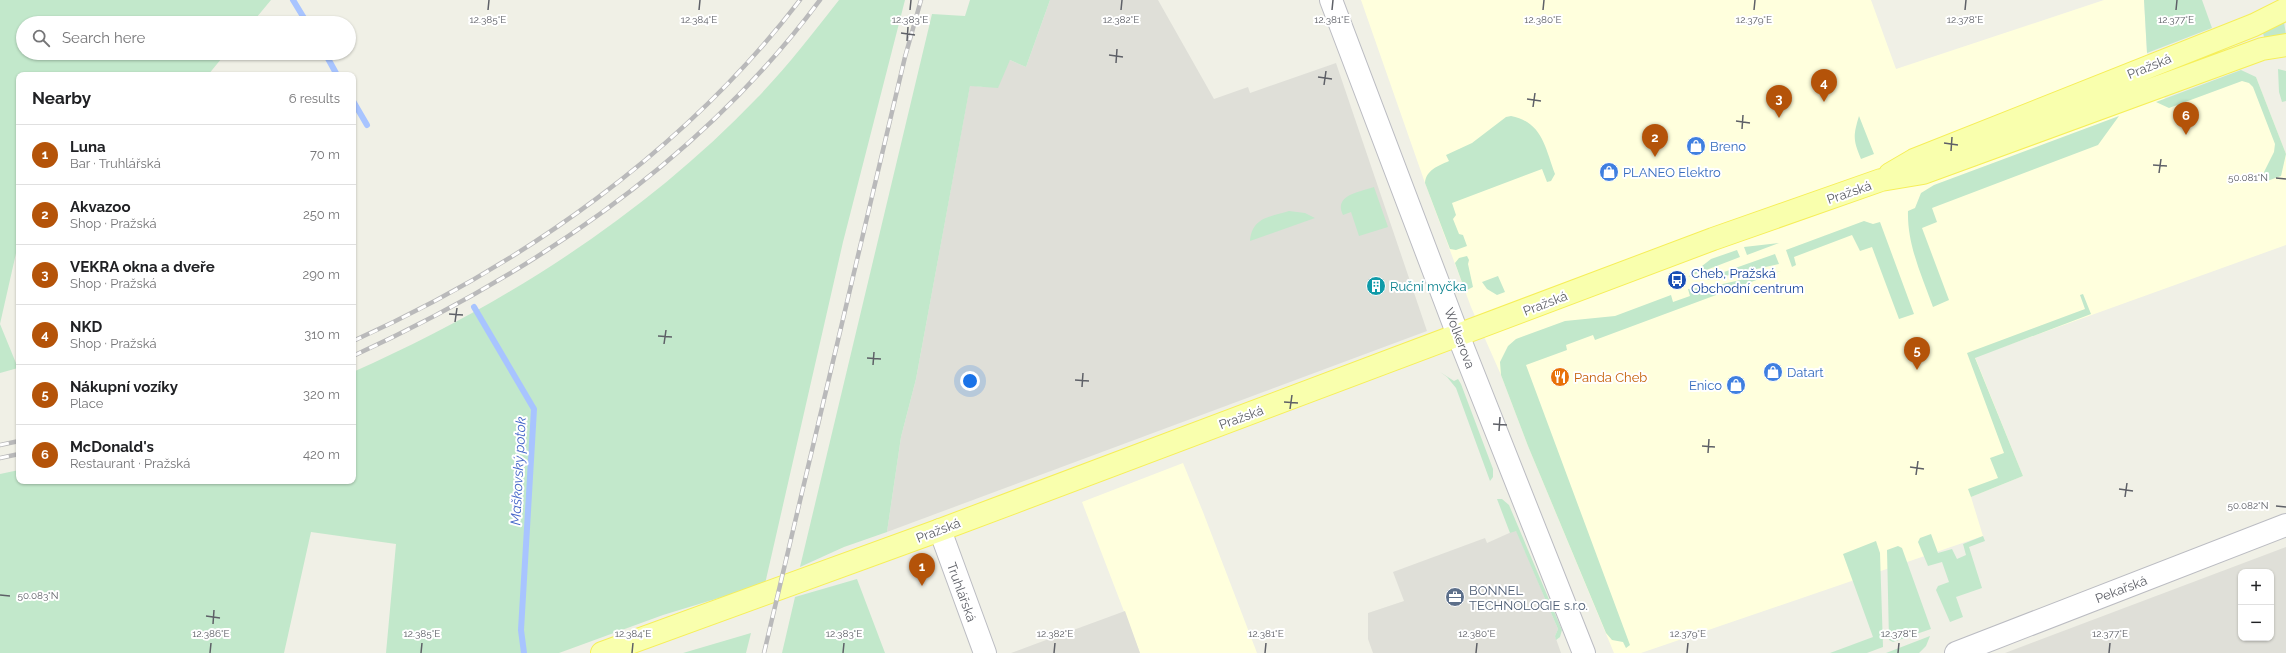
<!DOCTYPE html>
<html lang="en">
<head>
<meta charset="utf-8">
<style>
  :root { --surface:#fff; --page:#f6f6f6; --text:#202124; --muted:#757577; --line:#e0e0e0; --accent:#b45309 }
  body { margin:0; font-family:Raleway,sans-serif; background:var(--page); color:var(--text) }
  .controls { position:absolute; right:12px; bottom:12px; display:grid; overflow:hidden; border-radius:8px; box-shadow:0 1px 3px #0004 }
  .controls button { width:36px; height:36px; display:grid; place-items:center; padding:0; border:0; border-bottom:1px solid var(--line); background:var(--surface); color:var(--text); font:20px sans-serif }
  .you { position:absolute; left:970px; top:381px; width:14px; height:14px; margin:-10px; border:3px solid #fff; border-radius:50%; background:#1a73e8; box-shadow:0 0 0 6px #1a73e833 }
  .badge { display:grid; place-items:center; width:26px; height:26px; border-radius:50%; background:var(--accent); color:#fff; font-size:13px; font-weight:700 }
  .pin { position:absolute; translate:-50% -33px; filter:drop-shadow(0 1px 2px #0008) }
  .pin::after { content:''; position:absolute; top:21px; width:14px; height:12px; background:inherit; clip-path:polygon(0 0,100% 0,50% 100%) }
  .list { margin:0; padding:0; list-style:none }
  h2 { display:flex; justify-content:space-between; align-items:center; height:52px; margin:0; padding:0 16px; font-size:17px }
  h2 small { font-size:13px; font-weight:400; color:var(--muted) }
  .list li { display:grid; grid-template-columns:26px 1fr auto; gap:12px; align-items:center; box-sizing:border-box; height:60px; padding:0 16px; border-top:1px solid var(--line) }
  .list b { display:block; font-size:15px; white-space:nowrap }
  .list p { margin:0; font-size:13px; white-space:nowrap; color:var(--muted) }
  .list em { font-size:13px; font-style:normal; color:var(--muted) }
  .icon { flex:none; width:22px; height:22px; fill:none; stroke:currentColor; stroke-width:2; stroke-linecap:round; stroke-linejoin:round }
  .map { position:relative; flex:none; width:2286px; height:653px; overflow:hidden }
  .search { position:absolute; background:var(--surface); box-shadow:0 1px 3px #0004; left:16px; top:16px; width:340px; height:44px; display:flex; align-items:center; gap:10px; box-sizing:border-box; padding:0 14px; border-radius:22px; color:var(--muted); font-size:15px }
  .panel { position:absolute; background:var(--surface); box-shadow:0 1px 3px #0004; left:16px; top:72px; width:340px; height:412px; border-radius:8px }
  .map>svg:first-child { display:block }
  .commercial { fill:#ffd }
  .industrial { fill:#dfdfd8; fill-rule:evenodd }
  .green { fill:#c2e8cb }
  .lines { fill:none; stroke-linecap:round; stroke-linejoin:round }
  .stream { stroke:#a8c4ff; stroke-width:6 }
  .minor-casing { stroke:#bbbcc2; stroke-width:24 }
  .major-casing { stroke:#f6ef59; stroke-width:24 }
  .minor { stroke:#fff; stroke-width:22 }
  .major { stroke:#f9ffad; stroke-width:22 }
  .rail-casing { stroke:#b9b9ba; stroke-width:4.5 }
  .rail { stroke:#fff; stroke-width:3; stroke-dasharray:9; stroke-linecap:butt }
  .ticks { fill:none; stroke:#5e6067; stroke-width:1.5 }
  .labels { text-anchor:middle; stroke-width:4; stroke-linejoin:round; paint-order:stroke }
  .street-label { font-size:13px; fill:#5e6067; stroke:#fff }
  .shop-label { font-size:13px; fill:#366cbe; stroke:#fff; text-anchor:start }
  .transit-label { font-size:13px; fill:#164399; stroke:#fff; text-anchor:start }
  .culture-label { font-size:13px; fill:#0d838f; stroke:#fff; text-anchor:start }
  .food-label { font-size:13px; fill:#c56008; stroke:#fff; text-anchor:start }
  .service-label { font-size:13px; fill:#4e5e75; stroke:#fff; text-anchor:start }
  .water-label { font-size:14px; font-style:italic; fill:#4466c8; stroke:#fff }
  .ticks-label { font-size:10px; text-anchor:middle; fill:#5e6067; stroke:#fff; stroke-width:4; stroke-linejoin:round; paint-order:stroke }
</style>
</head>
<body>
<div class="map">
<svg width="2286" height="653" viewBox="0 0 2286 653">
  <rect width="100%" height="100%" fill="#f0f0e6"/>
  <!-- commercial -->
  <path class="commercial" d="M 1361,0 L 1871,0 L 1896,69 L 2104,0 L 2144,0 L 2147,53 L 2165,99 L 2256,77 L 2286,154 L 2286,245 L 1975,357 L 2023,476 L 1971,497 L 1983,536 L 1641,653 L 1614,653 L 1528,446 L 1501,375 L 1471,307 L 1425,183 Z
    M 1183,463 L 1203,512 L 1257,653 L 1140,653 L 1082,502 Z"/>
  <!-- industrial -->
  <path class="industrial" d="M 1050,0 L 1158,0 L 1214,99 L 1248,87 L 1250,93 L 1336,63 L 1427,331 L 887,532 L 901,437 L 916,379 L 970,85 L 982,87 L 1010,60 L 1026,67 Z
    M 1516,530 L 1558,629 L 1555,636 L 1561,653 L 1373,653 L 1368,639 L 1368,613 L 1404,601 L 1393,572 L 1485,538 L 1487,543 Z
    M 2286,547 L 2286,653 L 2005,653 ZM 2241,572 L 2271,572 L 2271,638 L 2241,638 Z
    M 1125,611 L 1140,653 L 1011,653 L 1038,643 Z"/>
  <!-- green -->
  <path class="green" d="M 0,0 L 271,0 L 252,23 L 23,23 L 23,53 L 226,53 L 208,75 L 19,75 L 19,240 L 0,324 L 18,368 L 0,373 Z
    M 839,0 L 905,0 L 843,242 L 765,584 L 663,615 L 559,653 L 386,653 L 396,544 L 311,532 L 284,653 L 0,653 L 0,474 L 19,470 L 19,481 L 353,481 L 353,372 C 502,306 644,216 757,98 C 787,67 813,33 839,0 Z
    M 970,0 L 1050,0 L 1026,67 L 1010,60 L 998,88 L 970,86 L 916,379 L 901,437 L 887,532 L 844,547 L 800,567 L 932,14 L 965,16 Z
    M 2144,0 L 2202,0 L 2212,28 L 2147,53 Z
    M 2284,22 L 2286,35 L 2265,40 L 2262,30 Z
    M 2278,69 L 2286,71 L 2286,101 L 2282,102 L 2279,92 Z
    M 2241,70 L 2256,77 L 2286,154 L 2281,176 L 2267,181 L 2264,172 L 2274,152 L 2275,144 L 2253,87 L 2249,83 L 2242,81 L 2169,108 L 2156,102 Z
    M 1511,116 C 1542,122 1545,147 1555,174 L 1551,181 L 1547,182 L 1542,169 L 1452,203 L 1456,215 L 1453,219 L 1459,234 L 1463,235 L 1467,246 L 1456,250 L 1450,249 L 1425,183 C 1426,170 1438,166 1449,161 L 1446,155 L 1472,143 L 1506,117 Z
    M 1859,116 L 1874,154 L 1861,159 C 1853,140 1853,136 1859,116 Z
    M 2119,116 L 2098,145 L 1932,208 L 1937,222 L 1922,228 L 1949,300 L 1933,307 C 1922,276 1907,245 1908,211 L 1915,208 L 1921,193 L 1934,185 Z
    M 1374,187 L 1388,227 L 1359,236 L 1351,212 L 1343,215 C 1333,195 1360,192 1374,187 Z
    M 1289,211 L 1305,213 L 1315,218 L 1250,241 C 1252,217 1270,217 1289,211 Z
    M 1864,221 L 1873,224 L 1880,222 L 1914,314 L 1899,319 L 1872,247 L 1860,251 L 1852,235 L 1794,257 L 1796,265 L 1792,267 L 1786,250 Z
    M 1779,243 L 1747,255 L 1744,247 Z
    M 1737,250 L 1740,257 L 1688,277 L 1711,259 Z
    M 1775,254 L 1779,264 L 1707,280 L 1707,278 Z
    M 1467,256 L 1469,260 L 1468,264 L 1473,287 L 1467,290 L 1464,288 L 1455,263 L 1459,258 Z
    M 1781,271 L 1595,340 L 1593,335 L 1566,345 L 1567,350 L 1526,365 L 1630,645 L 1626,648 L 1623,642 L 1612,640 L 1606,633 L 1528,446 L 1501,375 L 1500,362 L 1508,346 L 1516,339 L 1565,321 L 1615,316 L 1671,295 L 1673,302 L 1690,296 L 1688,289 L 1709,287 Z
    M 1498,276 L 1505,292 L 1497,295 L 1487,289 L 1482,282 Z
    M 2083,294 L 2091,314 L 1975,358 L 2023,476 L 1971,497 L 1968,489 L 1998,478 L 1990,458 L 2004,453 L 1967,353 L 2085,309 L 2080,295 Z
    M 1440,372 L 1454,381 L 1458,379 L 1461,384 L 1493,469 L 1493,477 L 1490,481 L 1456,388 L 1447,377 Z
    M 1497,499 L 1502,499 L 1509,505 L 1562,630 L 1560,637 L 1556,640 L 1555,636 L 1558,629 L 1516,531 L 1510,533 Z
    M 1931,534 L 1938,553 L 1952,549 L 1957,559 L 1966,555 L 1963,544 L 1983,536 L 1985,541 L 1969,547 L 1982,588 L 1956,597 L 1963,617 L 1950,622 L 1936,590 L 1938,586 L 1949,582 L 1942,562 L 1928,566 L 1918,542 L 1920,538 Z
    M 1876,541 L 1880,553 L 1883,647 L 1867,653 L 1830,653 L 1873,637 L 1843,554 Z
    M 1898,546 L 1902,548 L 1931,629 L 1893,642 L 1889,640 L 1887,550 Z
    M 857,579 L 885,653 L 782,653 L 795,597 Z
    M 751,633 L 746,653 L 683,653 Z
    M 1930,636 L 1926,646 L 1919,653 L 1886,653 Z"/>
  <g class="lines">
    <!-- stream -->
    <path class="stream" d="M 293,0 L 307,23
      M 325,53 L 337,75
      M 353,101 L 367,125
      M 474,307 L 534,409 L 521,630 L 524,653"/>
    <defs>
      <path id="minor" d="M 1331,0 L 1458,335 L 1584,653
        M 940,530 L 985,653
        M 1956,653 L 2286,525"/>
      <path id="major" d="M 1890,174 L 1914,160 L 2254,25 L 2286,9
        M 602,653 L 940,530 L 1713,239 L 1881,180 L 1923,173 L 2262,49 L 2286,45"/>
    </defs>
    <!-- minor casing -->
    <use href="#minor" class="minor-casing"/>
    <!-- major casing -->
    <use href="#major" class="major-casing"/>
    <!-- minor -->
    <use href="#minor" class="minor"/>
    <!-- major -->
    <use href="#major" class="major"/>
    <defs>
      <path id="rail" d="M 353,341 C 523,265 686,149 800,0
        M 353,356 C 532,274 702,159 820,0
        M 0,445 L 19,441
        M 0,458 L 19,454
        M 764,653 L 905,57 L 921,0"/>
    </defs>
    <!-- rail casing -->
    <use href="#rail" class="rail-casing"/>
    <!-- rail -->
    <use href="#rail" class="rail"/>
  </g>
  <!-- ticks -->
  <path class="ticks" d="M 488,10 L 489,0M 699,10 L 700,0M 910,10 L 911,0M 1121,10 L 1122,0M 1332,10 L 1333,0M 1543,10 L 1544,0M 1754,10 L 1755,0M 1965,10 L 1966,0M 2176,10 L 2177,0M 901,33 L 915,35M 907,41 L 908,27M 1109,55 L 1123,57M 1116,63 L 1117,49M 1318,77 L 1332,79M 1324,85 L 1326,71M 1527,99 L 1541,101M 1533,107 L 1535,93M 1736,121 L 1750,123M 1742,129 L 1743,115M 1944,143 L 1958,145M 1951,151 L 1952,137M 2153,165 L 2167,166M 2159,173 L 2161,159M 2276,178 L 2286,179M 449,314 L 463,315M 455,322 L 457,308M 658,336 L 672,337M 664,344 L 666,330M 867,358 L 881,359M 873,365 L 874,352M 1075,380 L 1089,381M 1082,387 L 1083,373M 1284,402 L 1298,403M 1290,409 L 1292,395M 1493,424 L 1507,425M 1499,431 L 1500,417M 1702,446 L 1715,447M 1708,453 L 1709,439M 1910,467 L 1924,469M 1916,475 L 1918,461M 2119,489 L 2133,491M 2125,497 L 2127,483M 2276,506 L 2286,507M 0,595 L 10,596M 206,616 L 220,618M 213,624 L 214,610M 210,653 L 211,643M 421,653 L 422,643M 632,653 L 633,643M 843,653 L 844,643M 1054,653 L 1055,643M 1265,653 L 1266,643M 1476,653 L 1477,643M 1687,653 L 1688,643M 1898,653 L 1899,643M 2109,653 L 2110,643"/>
  <!-- icons -->
  <defs>
    <symbol id="shop-disc" viewBox="-11 -11 22 22"><circle r="9.5" fill="#3f7fe0" stroke="#fff"/><path d="M-5-2.5h2.3a2.7 3.5 0 0 1 5.4 0H5L5.5 6h-11ZM-1.5-2.5h3a1.5 2.3 0 0 0-3 0Z" fill="#fff"/></symbol>
    <symbol id="bus-disc" viewBox="-11 -11 22 22"><circle r="9.5" fill="#1a4fb4" stroke="#fff"/><path d="M-5-6H5V4H4V6H2V4H-2V6H-4V4H-5ZM-3.5-4V0h7V-4ZM-3.5 1.2v1.5H-2V1.2ZM2 1.2v1.5H3.5V1.2Z" fill="#fff"/></symbol>
    <symbol id="building-disc" viewBox="-11 -11 22 22"><circle r="9.5" fill="#0f9aa8" stroke="#fff"/><path d="M-4-6H4V6H1V3H-1V6H-4ZM-2.5-4.3h1.7v1.8h-1.7ZM.8-4.3h1.7v1.8H.8ZM-2.5-1h1.7V.8h-1.7ZM.8-1h1.7V.8H.8Z" fill="#fff"/></symbol>
    <symbol id="restaurant-disc" viewBox="-11 -11 22 22"><circle r="9.5" fill="#e8710a" stroke="#fff"/><path d="M-5-6h1v4h1v-4h1v4h1v-4h1v5L-1.5 .5V6h-2V.5L-5-1ZM5-6V6H3V1.5H1.5Q1.5-4 5-6Z" fill="#fff"/></symbol>
    <symbol id="office-disc" viewBox="-11 -11 22 22"><circle r="9.5" fill="#5c6f8a" stroke="#fff"/><path d="M-6-3h4V-5.5h4V-3h4V5H-6ZM-1-4.5V-3h2v-1.5ZM-6 0V1H6V0Z" fill="#fff"/></symbol>
  </defs>
  <g fill-rule="evenodd">
    <use href="#shop-disc" x="1685" y="135" width="22" height="22"/>
    <use href="#shop-disc" x="1598" y="161" width="22" height="22"/>
    <use href="#bus-disc" x="1666" y="269" width="22" height="22"/>
    <use href="#building-disc" x="1365" y="275" width="22" height="22"/>
    <use href="#shop-disc" x="1762" y="361" width="22" height="22"/>
    <use href="#restaurant-disc" x="1549" y="366" width="22" height="22"/>
    <use href="#shop-disc" x="1725" y="374" width="22" height="22"/>
    <use href="#office-disc" x="1444" y="586" width="22" height="22"/>
  </g>
  <g class="labels">
    <!-- street labels -->
    <g class="street-label">
      <text transform="translate(2149 66) rotate(-22)" y="5">Pražská</text>
      <text transform="translate(1849 192) rotate(-19)" y="5">Pražská</text>
      <text transform="translate(1545 303) rotate(-21)" y="5">Pražská</text>
      <text transform="translate(1460 338) rotate(69)" y="5">Wolkerova</text>
      <text transform="translate(1241 417) rotate(-20)" y="5">Pražská</text>
      <text transform="translate(938 530) rotate(-21)" y="5">Pražská</text>
      <text transform="translate(2121 589) rotate(-21)" y="5">Pekařská</text>
      <text transform="translate(962 592) rotate(70)" y="5">Truhlářská</text>
    </g>
    <!-- shop labels -->
    <g class="shop-label">
      <text x="1710" y="151">Breno</text>
      <text x="1623" y="177">PLANEO Elektro</text>
      <text x="1787" y="377">Datart</text>
      <text x="1722" y="390" text-anchor="end">Enico</text>
    </g>
    <!-- transit labels -->
    <g class="transit-label">
      <text x="1691" y="278">Cheb, Pražská<tspan x="1691" dy="15">Obchodní centrum</tspan></text>
    </g>
    <!-- culture labels -->
    <g class="culture-label">
      <text x="1390" y="291">Ruční myčka</text>
    </g>
    <!-- food labels -->
    <g class="food-label">
      <text x="1574" y="382">Panda Cheb</text>
    </g>
    <!-- service labels -->
    <g class="service-label">
      <text x="1469" y="595">BONNEL<tspan x="1469" dy="15">TECHNOLOGIE s.r.o.</tspan></text>
    </g>
    <!-- water labels -->
    <g class="water-label">
      <text transform="translate(518 471) rotate(-87)" y="5">Maškovský potok</text>
    </g>
  </g>
  <g class="ticks-label">
    <text x="488" y="23">12.385°E</text>
    <text x="699" y="23">12.384°E</text>
    <text x="910" y="23">12.383°E</text>
    <text x="1121" y="23">12.382°E</text>
    <text x="1332" y="23">12.381°E</text>
    <text x="1543" y="23">12.380°E</text>
    <text x="1754" y="23">12.379°E</text>
    <text x="1965" y="23">12.378°E</text>
    <text x="2176" y="23">12.377°E</text>
    <text x="2248" y="181">50.081°N</text>
    <text x="2248" y="509">50.082°N</text>
    <text x="38" y="599">50.083°N</text>
    <text x="211" y="637">12.386°E</text>
    <text x="422" y="637">12.385°E</text>
    <text x="633" y="637">12.384°E</text>
    <text x="844" y="637">12.383°E</text>
    <text x="1055" y="637">12.382°E</text>
    <text x="1266" y="637">12.381°E</text>
    <text x="1477" y="637">12.380°E</text>
    <text x="1688" y="637">12.379°E</text>
    <text x="1899" y="637">12.378°E</text>
    <text x="2110" y="637">12.377°E</text>
  </g>
</svg>
<div class="controls">
<button>+</button>
<button>−</button>
</div>
<div class="you"></div>
<div class="pin badge" style="left:922px;top:586px">1</div>
<div class="pin badge" style="left:1655px;top:157px">2</div>
<div class="pin badge" style="left:1779px;top:118px">3</div>
<div class="pin badge" style="left:1824px;top:102px">4</div>
<div class="pin badge" style="left:1917px;top:370px">5</div>
<div class="pin badge" style="left:2186px;top:135px">6</div>
<div class="search"><svg class="icon" aria-label="search" viewBox="0 0 24 24"><circle cx="10" cy="10" r="6"/><path d="M15 15l6 6"/></svg>Search here</div>
<section class="panel">
<h2>Nearby<small>6 results</small></h2>
<ul class="list">
<li><span class="badge">1</span><div><b>Luna</b><p>Bar · Truhlářská</p></div><em>70 m</em></li>
<li><span class="badge">2</span><div><b>Akvazoo</b><p>Shop · Pražská</p></div><em>250 m</em></li>
<li><span class="badge">3</span><div><b>VEKRA okna a dveře</b><p>Shop · Pražská</p></div><em>290 m</em></li>
<li><span class="badge">4</span><div><b>NKD</b><p>Shop · Pražská</p></div><em>310 m</em></li>
<li><span class="badge">5</span><div><b>Nákupní vozíky</b><p>Place</p></div><em>320 m</em></li>
<li><span class="badge">6</span><div><b>McDonald's</b><p>Restaurant · Pražská</p></div><em>420 m</em></li>
</ul>
</section>
</div>
</body>
</html>
